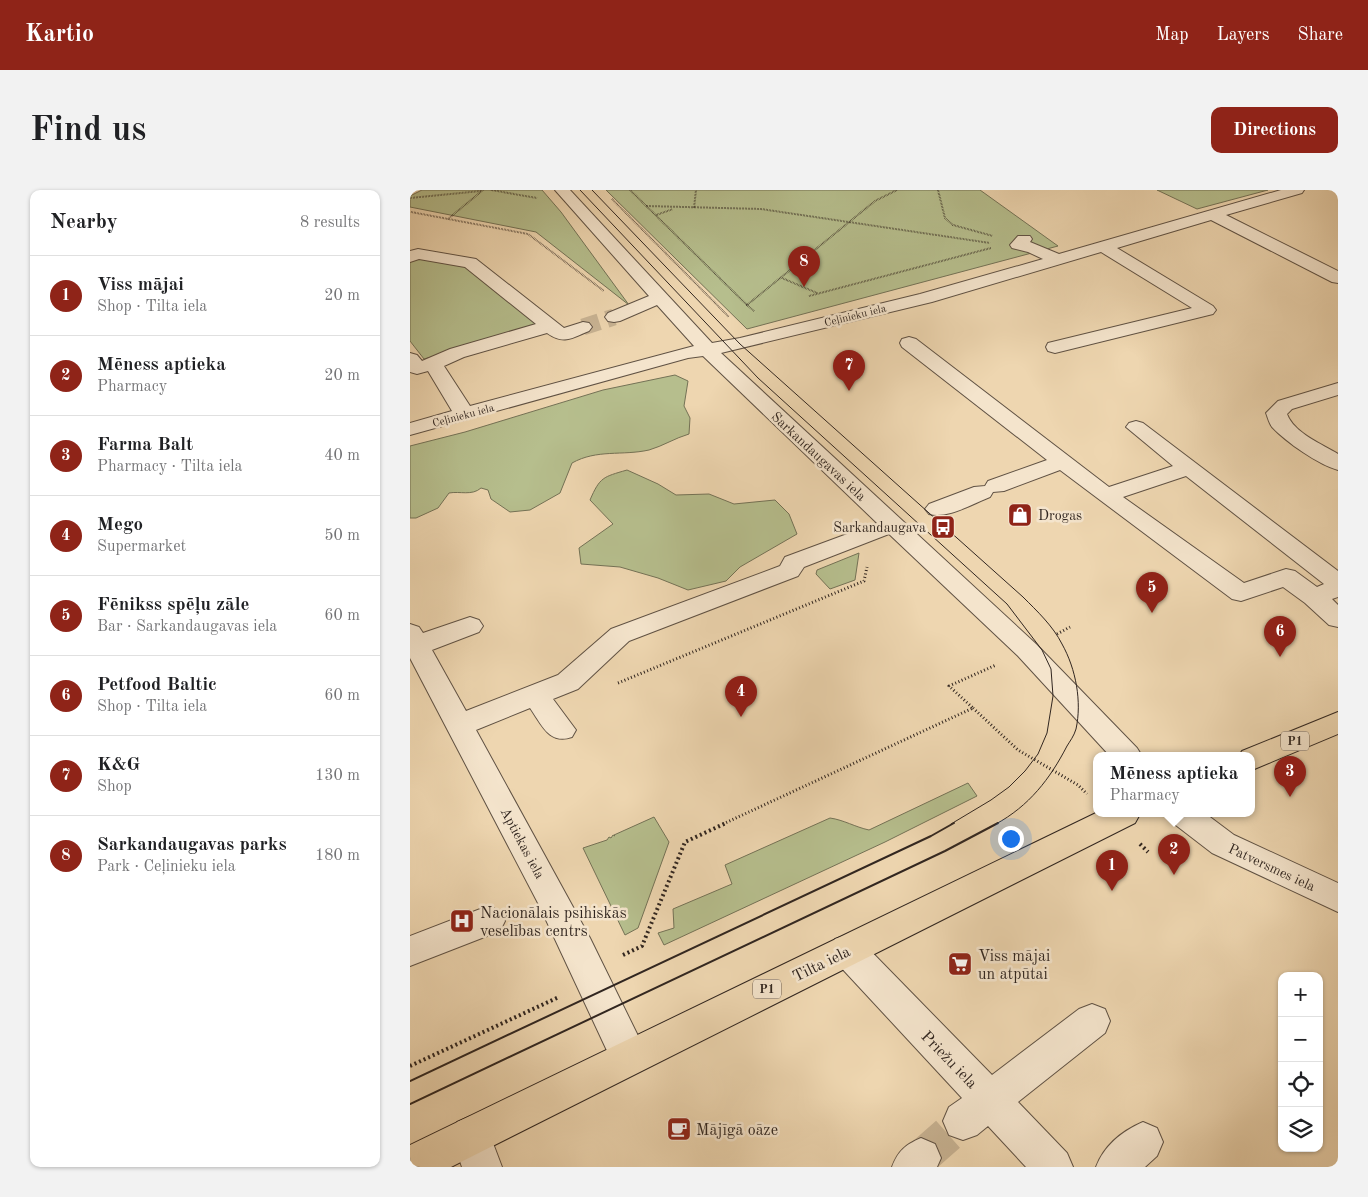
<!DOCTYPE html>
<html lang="en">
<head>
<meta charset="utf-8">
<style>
  :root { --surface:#fff; --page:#f2f2f2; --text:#202124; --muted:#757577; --line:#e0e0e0; --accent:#8f2418 }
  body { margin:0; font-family:"Old Standard TT",serif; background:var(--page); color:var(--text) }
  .controls { position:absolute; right:15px; bottom:15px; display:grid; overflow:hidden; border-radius:10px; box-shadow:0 1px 4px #0004 }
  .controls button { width:45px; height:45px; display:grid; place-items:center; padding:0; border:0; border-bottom:1px solid var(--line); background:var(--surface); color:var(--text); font:25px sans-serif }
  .you { position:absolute; left:600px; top:648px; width:18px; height:18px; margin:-12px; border:4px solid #fff; border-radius:50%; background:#1a73e8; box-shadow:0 0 0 8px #1a73e833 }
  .badge { display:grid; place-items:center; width:32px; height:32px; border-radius:50%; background:var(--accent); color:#fff; font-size:16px; font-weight:700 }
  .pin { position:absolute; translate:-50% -41px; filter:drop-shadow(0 1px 2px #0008) }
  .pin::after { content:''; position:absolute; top:26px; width:18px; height:15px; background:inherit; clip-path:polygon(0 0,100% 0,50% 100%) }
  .popup { position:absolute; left:683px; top:562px; width:162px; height:65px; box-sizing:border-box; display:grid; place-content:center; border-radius:10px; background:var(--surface); filter:drop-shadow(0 1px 4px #0005); font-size:16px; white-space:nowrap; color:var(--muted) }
  .popup b { font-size:19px; color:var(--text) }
  .popup::after { content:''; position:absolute; left:50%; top:100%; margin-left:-10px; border:10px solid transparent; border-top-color:var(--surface) }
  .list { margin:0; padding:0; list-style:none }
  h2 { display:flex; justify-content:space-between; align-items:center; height:65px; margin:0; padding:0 20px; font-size:21px }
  h2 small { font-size:16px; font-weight:400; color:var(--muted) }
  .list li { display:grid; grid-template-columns:32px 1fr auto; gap:15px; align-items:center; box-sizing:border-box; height:80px; padding:0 20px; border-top:1px solid var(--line) }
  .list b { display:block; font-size:19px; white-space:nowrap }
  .list p { margin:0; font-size:16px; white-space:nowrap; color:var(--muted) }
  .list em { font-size:16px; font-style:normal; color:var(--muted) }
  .icon { flex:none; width:28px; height:28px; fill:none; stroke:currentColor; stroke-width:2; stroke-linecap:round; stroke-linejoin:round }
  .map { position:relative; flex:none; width:928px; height:977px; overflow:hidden; border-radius:10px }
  header { display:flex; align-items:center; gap:30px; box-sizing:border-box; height:70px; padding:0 25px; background:var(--accent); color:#fff }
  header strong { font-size:24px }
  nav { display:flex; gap:28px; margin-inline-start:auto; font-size:18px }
  .intro { display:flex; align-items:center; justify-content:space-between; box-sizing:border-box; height:120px; padding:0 30px }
  h1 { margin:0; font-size:35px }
  .button { padding:12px 22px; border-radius:10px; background:var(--accent); color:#fff; font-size:18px; font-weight:700 }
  main { display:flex; gap:30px; padding:0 30px }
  aside { flex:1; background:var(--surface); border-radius:10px; box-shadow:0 1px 4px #0004 }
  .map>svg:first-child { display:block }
  .green { fill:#b6be8d; stroke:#747256 }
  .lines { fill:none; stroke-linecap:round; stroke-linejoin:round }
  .minor-tunnel-far1 { stroke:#c8b393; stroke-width:17; stroke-dasharray:17 8; stroke-linecap:butt }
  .minor-tunnel { stroke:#c8b393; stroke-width:36; stroke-dasharray:36 18; stroke-linecap:butt }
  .minor-casing { stroke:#605244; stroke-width:2 }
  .major-casing { stroke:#312620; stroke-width:2 }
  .path-far2 { stroke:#312620; stroke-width:2; stroke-dasharray:0.5 1; stroke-linecap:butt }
  .path-far1 { stroke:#312620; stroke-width:3; stroke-dasharray:1 2.5; stroke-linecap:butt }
  .path { stroke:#312620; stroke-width:4; stroke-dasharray:2 3; stroke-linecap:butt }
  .minor { fill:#f4e4cc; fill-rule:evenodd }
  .major { fill:#eed6b0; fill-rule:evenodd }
  .tram-far1 { stroke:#312620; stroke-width:1 }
  .tram { stroke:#312620; stroke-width:2 }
  .labels { text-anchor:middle; stroke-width:5; stroke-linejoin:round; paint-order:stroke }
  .far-street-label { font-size:11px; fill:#312620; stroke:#f4e4cc }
  .shield { fill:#f4e4cc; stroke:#6c5f54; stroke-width:1 }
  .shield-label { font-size:12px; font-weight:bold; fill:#312620 }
  .street-label { font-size:14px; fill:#312620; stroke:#f4e4cc }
  .poi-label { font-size:14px; fill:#312620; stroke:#f4e4cc; text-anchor:start }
  .near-poi-label { font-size:16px; fill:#312620; stroke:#f4e4cc; text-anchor:start }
  .near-street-label { font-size:16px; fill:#312620; stroke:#f4e4cc }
</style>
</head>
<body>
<header>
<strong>Kartio</strong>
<nav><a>Map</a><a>Layers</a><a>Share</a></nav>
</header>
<div class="intro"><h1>Find us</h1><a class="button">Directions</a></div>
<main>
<aside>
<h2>Nearby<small>8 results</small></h2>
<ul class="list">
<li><span class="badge">1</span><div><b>Viss mājai</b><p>Shop · Tilta iela</p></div><em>20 m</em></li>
<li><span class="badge">2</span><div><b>Mēness aptieka</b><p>Pharmacy</p></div><em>20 m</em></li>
<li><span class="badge">3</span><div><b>Farma Balt</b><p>Pharmacy · Tilta iela</p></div><em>40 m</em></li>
<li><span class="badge">4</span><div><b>Mego</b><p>Supermarket</p></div><em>50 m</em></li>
<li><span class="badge">5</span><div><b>Fēnikss spēļu zāle</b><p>Bar · Sarkandaugavas iela</p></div><em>60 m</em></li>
<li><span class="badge">6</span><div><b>Petfood Baltic</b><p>Shop · Tilta iela</p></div><em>60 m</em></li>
<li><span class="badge">7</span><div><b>K&amp;G</b><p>Shop</p></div><em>130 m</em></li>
<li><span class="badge">8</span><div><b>Sarkandaugavas parks</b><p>Park · Ceļinieku iela</p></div><em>180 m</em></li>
</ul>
</aside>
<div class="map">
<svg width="928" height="977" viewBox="0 0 928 977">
  <rect width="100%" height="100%" fill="#eed6b0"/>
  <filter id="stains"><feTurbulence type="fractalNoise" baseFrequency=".004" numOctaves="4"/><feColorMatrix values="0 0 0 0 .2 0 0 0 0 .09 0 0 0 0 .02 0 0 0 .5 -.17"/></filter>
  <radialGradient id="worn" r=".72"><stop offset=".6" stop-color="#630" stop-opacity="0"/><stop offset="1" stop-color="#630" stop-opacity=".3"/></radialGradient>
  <!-- green -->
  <path class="green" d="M 12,0 L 132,0 L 151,22 L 219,115 L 126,42 L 0,17 L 0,6 Z
    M 196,0 L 570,0 L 648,56 L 337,139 Z
    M 747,0 L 858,0 L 787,19 Z
    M 7,68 L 54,75 L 132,136 L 14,169 L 0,151 L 0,70 Z
    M 265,185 L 278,191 L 274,216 L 280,228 L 279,244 C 265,248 253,256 239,260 C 212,266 187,259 162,273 L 150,303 L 120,320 L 100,322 L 81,309 L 78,300 L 71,298 C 62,306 50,301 39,303 L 28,318 L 6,328 L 0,328 L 0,256 L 55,242 L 193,200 Z
    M 217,280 L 248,294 L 266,305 L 299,304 L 324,314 L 365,310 L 379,324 L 387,344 L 330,377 L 316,391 L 278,400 L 248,388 L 210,377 L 171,374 L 169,358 L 203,334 L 180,310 C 190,287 193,287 217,280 Z
    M 449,363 L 445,390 L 420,399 L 406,384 L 407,380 Z
    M 558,593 L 567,606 L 475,652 L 254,755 L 248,743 L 264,738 L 263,719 L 322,694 L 315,675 L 420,628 C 434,630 445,637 459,640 Z
    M 244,627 L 259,652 L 228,738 L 215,745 L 173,658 L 197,650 L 199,647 L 201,648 L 203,645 L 205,646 L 204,645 Z"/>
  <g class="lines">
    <!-- minor-tunnel-far1 -->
    <path class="minor-tunnel-far1" d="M 173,137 L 204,127"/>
    <!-- minor-tunnel -->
    <path class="minor-tunnel" d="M 511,968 L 553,931"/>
    <defs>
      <path id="minor" d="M 145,0 L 160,0 L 302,153 L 330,148 L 510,104 L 633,69 L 618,62 L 602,58 L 600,55 L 608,46 L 620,46 L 622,49 L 620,52 L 649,64 L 871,0 L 894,0 L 892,3 L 816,25 L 928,81 L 928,93 L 922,92 L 801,30 L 707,58 L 803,116 L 806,120 L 803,124 L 645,163 L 638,161 L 636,157 L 638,153 L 782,118 L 691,62 L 522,112 L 311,163 L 626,454 L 727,558 L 732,566 L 700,566 L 608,466 L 479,344 L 394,377 L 388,386 L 219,451 L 168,499 L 143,509 L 166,540 L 162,547 C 139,555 132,535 120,518 L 66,540 L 180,748 L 232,854 L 238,867 L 232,880 L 219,885 L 206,880 L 129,715 L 0,468 L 0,434 L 9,437 L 13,443 L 60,427 L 69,430 L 73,436 L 69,442 L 22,460 L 56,521 L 148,485 L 201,439 L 370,376 L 375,367 L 467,333 L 293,166 L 278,168 L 0,245 L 0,233 L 42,221 L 18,181 L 7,184 L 0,182 L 0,163 L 7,165 L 12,171 L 40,159 L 126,134 L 55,77 L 9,69 L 0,72 L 0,61 L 8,59 L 66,69 L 154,138 L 173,132 L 179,133 L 182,137 L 179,141 C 162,148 154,155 137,143 L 54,167 L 34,176 L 60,216 L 284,156 L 247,115 L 210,131 L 204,132 L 198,131 L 195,127 L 198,123 L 239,106 Z
        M 499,147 L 506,149 L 699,297 L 763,276 L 716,237 L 719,233 L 726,231 L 733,233 L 928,381 L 928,407 L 922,409 L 928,415 L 928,437 L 919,435 L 895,413 L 873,397 L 831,411 L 822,409 L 650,280 L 594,301 L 583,302 L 580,307 C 562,314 538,329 519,324 L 515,319 L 519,314 L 564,297 L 575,296 L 578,291 L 637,270 L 492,157 L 490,153 L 492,149 ZM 776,286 L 914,394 L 907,397 L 885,381 L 876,379 L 834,393 L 713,307 Z
        M 928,193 L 928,205 L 882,219 L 877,224 C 884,243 912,254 928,264 L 928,280 C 909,275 876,252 862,237 C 859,233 858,228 856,223 L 868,211 Z
        M 759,624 L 796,624 L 824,645 L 928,693 L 928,722 L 802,663 L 763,633 Z
        M 78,716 L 90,721 L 95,731 L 90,741 L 0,776 L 0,746 Z
        M 437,745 L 449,749 L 582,885 L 669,819 L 682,814 L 695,819 L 700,831 L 695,843 L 608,912 L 657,963 L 663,977 L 616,977 L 578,936 L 567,945 L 553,950 L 539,945 L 533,931 L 539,917 L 552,908 L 425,771 L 420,760 L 425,749 Z
        M 61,926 L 75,932 L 92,977 L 52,977 L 41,946 L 47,932 Z
        M 733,932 L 747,938 L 753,952 L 747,966 L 735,977 L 686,977 C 694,956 712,941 733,932 Z
        M 511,948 L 525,954 L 531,968 L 527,977 L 482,977 C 488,961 495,955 511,948 Z"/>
      <path id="major" d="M 928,522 L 928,544 L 842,580 L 842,566 L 829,566 L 832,561 Z
        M 686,623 L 730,624 L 725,633 L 41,977 L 0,977 L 0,955 Z"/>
    </defs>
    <!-- minor casing -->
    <use href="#minor" class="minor-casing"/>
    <!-- major casing -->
    <use href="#major" class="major-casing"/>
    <!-- path-far2 -->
    <path class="path-far2" d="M 81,0 L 127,8
      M 220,0 L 337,115
      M 528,0 L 535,28 L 543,35 L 583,46
      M 0,1 L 3,0
      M 0,8 L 71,1
      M 202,9 L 319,127
      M 236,16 L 351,19 L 580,53
      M 284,18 L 286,0
      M 1,22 L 118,44 L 194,101
      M 246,25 L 263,19
      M 38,29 L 73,0
      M 372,88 L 407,103
      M 399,106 L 581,58
      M 344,121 L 337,115 L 465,11 L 487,0"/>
    <!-- path-far1 -->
    <path class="path-far1" d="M 647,444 L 660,437
      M 208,493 L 454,391 L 457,377
      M 563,518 L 608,560 L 668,595 L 677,604
      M 313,634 L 563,518 L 539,496 L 586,475"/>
    <!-- path -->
    <path class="path" d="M 730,654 L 738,662
      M 213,765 L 232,756 L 275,652 L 316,633
      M 0,876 L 149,807"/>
    <!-- minor -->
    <use href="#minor" class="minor"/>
    <!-- major -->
    <use href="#major" class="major"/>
    <!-- tram-far1 -->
    <path class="tram-far1" d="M 170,0 L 348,188 L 597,414 L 632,460 L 641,479 L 643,506 L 637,543 L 628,564 L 615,581 L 599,597 L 581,610 L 541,634
      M 182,0 L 330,154 L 613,407 C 627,421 643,436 652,454 C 666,479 672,512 666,539 C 664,546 660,551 657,556 C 640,589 619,616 586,634"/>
    <!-- tram -->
    <path class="tram" d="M 0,891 L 521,646 L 544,633
      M 0,914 L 535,661 L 588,633"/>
  </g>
  <!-- icons -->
  <defs>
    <symbol id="shop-square" viewBox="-11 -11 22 22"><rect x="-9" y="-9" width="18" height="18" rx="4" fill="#8f2418" stroke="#f4e4cc"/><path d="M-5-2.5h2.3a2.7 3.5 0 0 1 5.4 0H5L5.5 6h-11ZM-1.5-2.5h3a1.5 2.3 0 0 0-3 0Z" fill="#fff"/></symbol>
    <symbol id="bus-square" viewBox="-11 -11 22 22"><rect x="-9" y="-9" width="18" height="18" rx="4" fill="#8f2418" stroke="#f4e4cc"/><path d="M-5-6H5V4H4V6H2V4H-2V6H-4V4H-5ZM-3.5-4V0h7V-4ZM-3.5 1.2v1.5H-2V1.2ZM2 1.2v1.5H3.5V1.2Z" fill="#fff"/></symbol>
    <symbol id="hospital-square" viewBox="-11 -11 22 22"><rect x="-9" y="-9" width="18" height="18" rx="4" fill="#8f2418" stroke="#f4e4cc"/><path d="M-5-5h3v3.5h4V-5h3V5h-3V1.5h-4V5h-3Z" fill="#fff"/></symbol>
    <symbol id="supermarket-square" viewBox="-11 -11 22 22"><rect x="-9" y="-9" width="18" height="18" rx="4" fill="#8f2418" stroke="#f4e4cc"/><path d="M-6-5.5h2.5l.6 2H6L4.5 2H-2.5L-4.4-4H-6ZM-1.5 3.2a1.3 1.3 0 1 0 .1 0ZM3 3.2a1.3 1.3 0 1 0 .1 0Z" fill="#fff"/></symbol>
    <symbol id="cafe-square" viewBox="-11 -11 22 22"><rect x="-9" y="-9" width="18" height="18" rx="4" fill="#8f2418" stroke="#f4e4cc"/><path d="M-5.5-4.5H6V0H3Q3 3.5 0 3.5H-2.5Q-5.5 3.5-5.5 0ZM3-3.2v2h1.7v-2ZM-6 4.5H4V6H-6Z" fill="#fff"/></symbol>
  </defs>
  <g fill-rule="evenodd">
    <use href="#shop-square" x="596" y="311" width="28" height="28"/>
    <use href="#bus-square" x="519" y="323" width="28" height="28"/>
    <use href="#hospital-square" x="38" y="717" width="28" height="28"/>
    <use href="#supermarket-square" x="536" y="760" width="28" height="28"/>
    <use href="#cafe-square" x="255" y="925" width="28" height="28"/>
  </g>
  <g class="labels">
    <!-- far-street labels -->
    <g class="far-street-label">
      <text transform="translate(445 125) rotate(-14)" y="4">Ceļinieku iela</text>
      <text transform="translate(53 225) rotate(-15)" y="4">Ceļinieku iela</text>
    </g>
    <!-- shield labels -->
    <g class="shield">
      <rect x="871" y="541.5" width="28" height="19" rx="4"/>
      <rect x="343" y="789.5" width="28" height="19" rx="4"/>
    </g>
    <g class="shield-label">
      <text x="885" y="555">P1</text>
      <text x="357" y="803">P1</text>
    </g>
    <!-- street labels -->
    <g class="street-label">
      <text transform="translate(409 266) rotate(43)" y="5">Sarkandaugavas iela</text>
      <text transform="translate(113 653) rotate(62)" y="5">Aptiekas iela</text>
      <text transform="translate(862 677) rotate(25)" y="5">Patversmes iela</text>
    </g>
    <!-- poi labels -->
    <g class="poi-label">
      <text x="628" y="330">Drogas</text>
      <text x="516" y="342" text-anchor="end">Sarkandaugava</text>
    </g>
    <!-- near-poi labels -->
    <g class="near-poi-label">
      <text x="70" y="728">Nacionālais psihiskās<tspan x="70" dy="18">veselības centrs</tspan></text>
      <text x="568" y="771">Viss mājai<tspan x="568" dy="18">un atpūtai</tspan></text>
      <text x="286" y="945">Mājīgā oāze</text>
    </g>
    <!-- near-street labels -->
    <g class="near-street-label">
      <text transform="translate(411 773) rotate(-26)" y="6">Tilta iela</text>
      <text transform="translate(540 869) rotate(46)" y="6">Priežu iela</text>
    </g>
  </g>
  <rect width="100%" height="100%" filter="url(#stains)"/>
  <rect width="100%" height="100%" fill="url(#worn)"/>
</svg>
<div class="controls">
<button>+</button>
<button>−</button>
<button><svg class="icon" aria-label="locate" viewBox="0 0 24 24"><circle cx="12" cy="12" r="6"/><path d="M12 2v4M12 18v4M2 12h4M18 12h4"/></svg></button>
<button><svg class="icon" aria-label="layers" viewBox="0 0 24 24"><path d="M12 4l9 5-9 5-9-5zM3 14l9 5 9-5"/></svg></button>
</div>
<div class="you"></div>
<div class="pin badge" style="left:702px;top:701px">1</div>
<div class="pin badge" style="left:764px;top:685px">2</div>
<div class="popup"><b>Mēness aptieka</b>Pharmacy</div>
<div class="pin badge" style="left:880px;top:607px">3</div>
<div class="pin badge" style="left:331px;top:527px">4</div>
<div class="pin badge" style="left:742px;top:423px">5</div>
<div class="pin badge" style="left:870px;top:467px">6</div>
<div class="pin badge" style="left:439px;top:201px">7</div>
<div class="pin badge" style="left:394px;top:97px">8</div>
</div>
</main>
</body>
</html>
